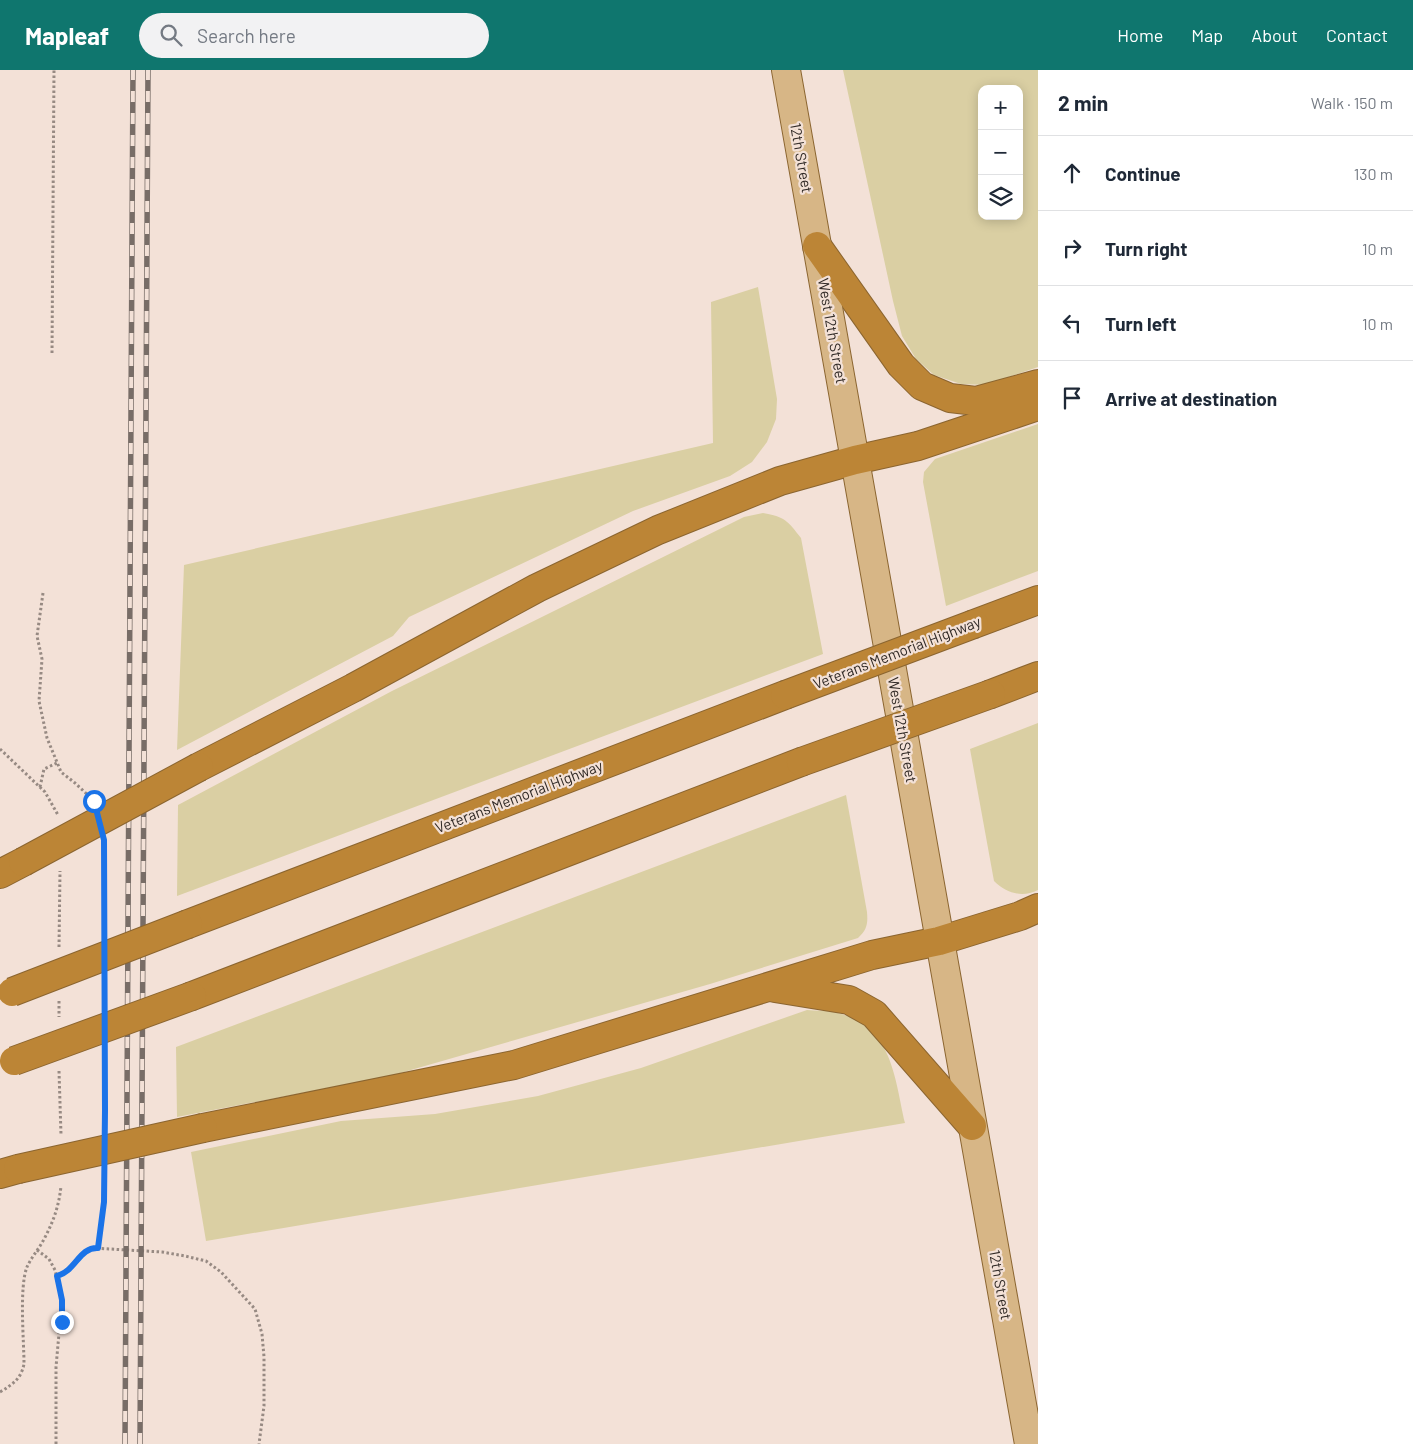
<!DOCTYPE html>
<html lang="en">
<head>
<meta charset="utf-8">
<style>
  :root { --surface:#fff; --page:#f2f2f3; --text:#1f2937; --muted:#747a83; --line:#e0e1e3; --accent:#0f766e }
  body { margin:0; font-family:Barlow,sans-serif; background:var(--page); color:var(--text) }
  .controls { position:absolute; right:15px; top:15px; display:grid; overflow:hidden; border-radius:10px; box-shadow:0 2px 12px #0003 }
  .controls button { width:45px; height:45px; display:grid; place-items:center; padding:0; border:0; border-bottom:1px solid var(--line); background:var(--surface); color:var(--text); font:25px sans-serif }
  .stop { position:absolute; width:15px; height:15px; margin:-11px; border:4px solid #1a73e8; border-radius:50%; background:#fff }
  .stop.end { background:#1a73e8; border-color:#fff; box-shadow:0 1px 5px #0008 }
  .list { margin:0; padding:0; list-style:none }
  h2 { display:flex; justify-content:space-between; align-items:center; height:65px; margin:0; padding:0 20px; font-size:21px }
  h2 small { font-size:16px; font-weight:400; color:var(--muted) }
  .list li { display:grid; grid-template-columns:32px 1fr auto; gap:15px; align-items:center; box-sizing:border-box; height:75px; padding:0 20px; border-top:1px solid var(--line) }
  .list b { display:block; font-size:19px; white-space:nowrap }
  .list em { font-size:16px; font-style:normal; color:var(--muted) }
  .icon { flex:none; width:28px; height:28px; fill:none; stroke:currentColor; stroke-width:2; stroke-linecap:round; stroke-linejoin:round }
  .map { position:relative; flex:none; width:1038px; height:1374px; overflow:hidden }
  header { display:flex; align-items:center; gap:30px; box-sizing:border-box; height:70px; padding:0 25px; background:var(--accent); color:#fff }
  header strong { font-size:24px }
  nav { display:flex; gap:28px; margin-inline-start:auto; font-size:18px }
  .search { width:350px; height:45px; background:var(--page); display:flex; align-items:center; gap:12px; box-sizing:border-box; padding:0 18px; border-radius:28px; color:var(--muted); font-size:19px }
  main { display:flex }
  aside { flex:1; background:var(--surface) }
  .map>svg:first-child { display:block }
  .green { fill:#dacfa3; fill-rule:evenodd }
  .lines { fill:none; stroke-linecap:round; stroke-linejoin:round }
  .primary-casing { stroke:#8b6530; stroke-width:30 }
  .motorway-casing { stroke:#8b6530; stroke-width:30 }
  .path { stroke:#978a83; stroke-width:3; stroke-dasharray:2.5 2.5; stroke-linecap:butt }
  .primary { stroke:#d7b686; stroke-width:28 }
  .motorway { stroke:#bc8536; stroke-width:28 }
  .rail-casing { stroke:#786d67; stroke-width:5.5 }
  .rail { stroke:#f3e1d7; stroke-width:4; stroke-dasharray:11; stroke-linecap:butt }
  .motorway-bridge-casing { stroke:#8b6530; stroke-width:30; stroke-linecap:butt }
  .motorway-bridge { stroke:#bc8536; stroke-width:28 }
  .route { stroke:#1a73e8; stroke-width:6 }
  .labels { text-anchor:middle; stroke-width:4.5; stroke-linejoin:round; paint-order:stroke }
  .street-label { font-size:15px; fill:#312a26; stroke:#f3e1d7 }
</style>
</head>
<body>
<header>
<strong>Mapleaf</strong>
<div class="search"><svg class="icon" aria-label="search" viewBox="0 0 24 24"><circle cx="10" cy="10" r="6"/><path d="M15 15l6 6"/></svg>Search here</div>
<nav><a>Home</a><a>Map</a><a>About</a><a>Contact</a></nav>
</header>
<main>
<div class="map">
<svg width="1038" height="1374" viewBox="0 0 1038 1374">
  <rect width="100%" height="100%" fill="#f3e1d7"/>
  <!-- green -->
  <path class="green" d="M 843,0 L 1038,0 L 1038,297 L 985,315 L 961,314 L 934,305 L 916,289 L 902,266 L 893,231 ZM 982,19 L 1019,19 L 1019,146 L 982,146 Z
    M 758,217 L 777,329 L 776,349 L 767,372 L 752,392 L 730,406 L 633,441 L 409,547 L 393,566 L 177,680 L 184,495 L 713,373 L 711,232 Z
    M 1038,354 L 1038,501 L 946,536 L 923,412 L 924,402 L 935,389 Z
    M 763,443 C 785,447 787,450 801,468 L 823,584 L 177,826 L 178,735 L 392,621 L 744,447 Z
    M 1038,653 L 1038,820 C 1022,828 1006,823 994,811 L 970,679 Z
    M 846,725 L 867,842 C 868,854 867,860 858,868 L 710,914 L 390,1006 L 177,1047 L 176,977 Z
    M 807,940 C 816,941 825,940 834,942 C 892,955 894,1004 905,1053 L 206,1171 L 191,1082 L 341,1051 L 435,1044 L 538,1026 L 641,998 Z"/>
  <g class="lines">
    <defs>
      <path id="primary" d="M 786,0 L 1029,1374"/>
      <path id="motorway" d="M 817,176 L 901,295 L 922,316 L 950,328 L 976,331 L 1038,314
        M 974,554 L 1038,530
        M 991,624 L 1038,606
        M 199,697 L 353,618 L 537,518 L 658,460 L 780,411 L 855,390 L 918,376 L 1038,336
        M 0,804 L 23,792
        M 188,854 L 785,625
        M 775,918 L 849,930 L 874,944 L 972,1056
        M 192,926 L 801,692
        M 203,1058 L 514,995 L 872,885 L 939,871 L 1020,846 L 1038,838
        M 0,1104 L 18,1099"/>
    </defs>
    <!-- primary casing -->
    <use href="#primary" class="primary-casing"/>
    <!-- motorway casing -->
    <use href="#motorway" class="motorway-casing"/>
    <!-- path -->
    <path class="path" d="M 52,283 L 54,0
      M 43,523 L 37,566 L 42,589 L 39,631 L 47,668 L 61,702 L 75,713 L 91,728
      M 0,679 L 45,722 L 58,745
      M 40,717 L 44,699 L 57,693
      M 104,777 L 105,860
      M 59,877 L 60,801
      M 105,914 L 105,930
      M 59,931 L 59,947
      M 59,1001 L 61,1065
      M 105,1055 L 105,984
      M 98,1178 L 104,1132 L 104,1104
      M 37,1180 L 49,1189 L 55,1200 L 62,1230 L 56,1297 L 56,1374
      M 57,1206 C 73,1202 78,1186 92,1178 L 162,1182 L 185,1186 L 206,1191 L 221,1202 L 255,1239 L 262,1264 L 264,1287 L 264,1336 L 259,1374
      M 0,1322 C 13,1314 21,1309 24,1294 C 24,1271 19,1217 27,1197 C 31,1188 38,1180 43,1171 C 53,1153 59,1136 61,1116"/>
    <!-- primary -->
    <use href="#primary" class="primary"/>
    <!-- motorway -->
    <use href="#motorway" class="motorway"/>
    <defs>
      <path id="rail" d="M 125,1374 L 133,0
        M 140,1374 L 148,0"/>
    </defs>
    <!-- rail casing -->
    <use href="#rail" class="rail-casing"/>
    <!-- rail -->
    <use href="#rail" class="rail"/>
    <defs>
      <path id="motorway-bridge" d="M 785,625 L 974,554
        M 801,692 L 991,624
        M 23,792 L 199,697
        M 12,922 L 188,854
        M 14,991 L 192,926
        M 18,1099 L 203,1058"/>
    </defs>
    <!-- motorway-bridge casing -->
    <use href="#motorway-bridge" class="motorway-bridge-casing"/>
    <!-- motorway-bridge -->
    <use href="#motorway-bridge" class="motorway-bridge"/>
  </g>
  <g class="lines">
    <!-- route -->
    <path class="route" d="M 62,1252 L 62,1230 L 57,1206 C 76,1201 79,1177 98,1178 L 104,1132 L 105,1040 L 104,770 L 94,731"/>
  </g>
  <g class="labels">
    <!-- street labels -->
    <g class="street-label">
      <text transform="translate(801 88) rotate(80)" y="5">12th Street</text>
      <text transform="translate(832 261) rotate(80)" y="5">West 12th Street</text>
      <text transform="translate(897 583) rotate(-21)" y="5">Veterans Memorial Highway</text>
      <text transform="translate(902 660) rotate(80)" y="5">West 12th Street</text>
      <text transform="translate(519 727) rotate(-21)" y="5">Veterans Memorial Highway</text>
      <text transform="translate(1000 1215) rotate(80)" y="5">12th Street</text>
    </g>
  </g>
</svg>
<div class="controls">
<button>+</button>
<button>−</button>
<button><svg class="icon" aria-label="layers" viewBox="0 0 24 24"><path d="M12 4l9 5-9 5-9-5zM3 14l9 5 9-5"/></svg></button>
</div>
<div class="stop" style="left:94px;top:731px"></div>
<div class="stop end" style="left:62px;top:1252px"></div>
</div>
<aside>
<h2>2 min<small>Walk · 150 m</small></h2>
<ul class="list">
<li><svg class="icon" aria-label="ahead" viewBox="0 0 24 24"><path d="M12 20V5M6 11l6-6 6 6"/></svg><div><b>Continue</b></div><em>130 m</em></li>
<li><svg class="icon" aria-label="right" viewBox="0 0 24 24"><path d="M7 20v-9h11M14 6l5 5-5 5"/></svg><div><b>Turn right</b></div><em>10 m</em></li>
<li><svg class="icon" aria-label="left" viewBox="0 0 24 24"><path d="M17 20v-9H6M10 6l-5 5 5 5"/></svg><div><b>Turn left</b></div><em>10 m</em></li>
<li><svg class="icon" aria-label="arrive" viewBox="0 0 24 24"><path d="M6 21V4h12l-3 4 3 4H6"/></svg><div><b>Arrive at destination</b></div></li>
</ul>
</aside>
</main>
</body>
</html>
